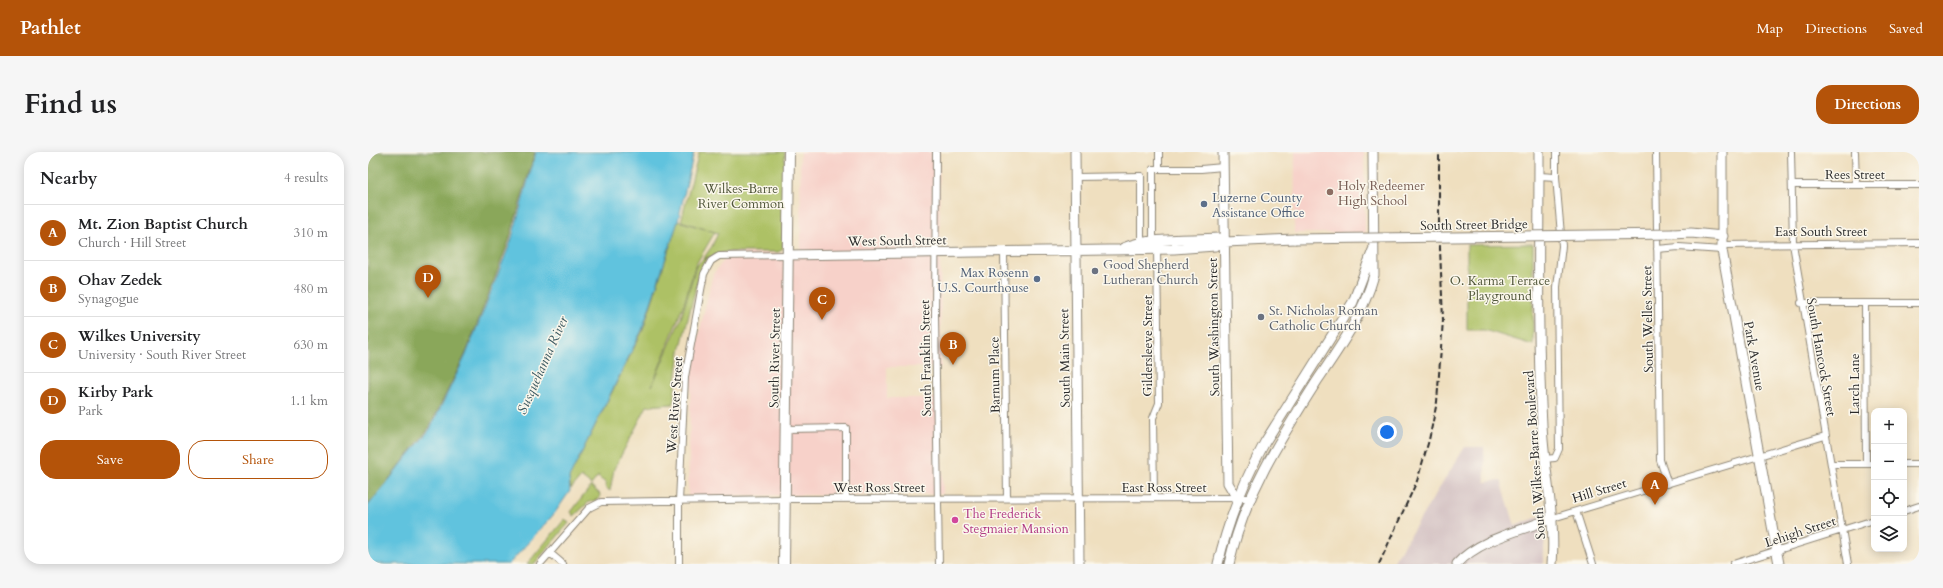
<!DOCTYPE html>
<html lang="en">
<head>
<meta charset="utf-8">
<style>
  :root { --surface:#fff; --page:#f6f6f6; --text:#202124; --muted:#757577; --line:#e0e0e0; --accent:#b45309 }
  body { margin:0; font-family:Cardo,serif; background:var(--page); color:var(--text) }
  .controls { position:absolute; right:12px; bottom:12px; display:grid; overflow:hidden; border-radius:8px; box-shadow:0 2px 10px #0003 }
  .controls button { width:36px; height:36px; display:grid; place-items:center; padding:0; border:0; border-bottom:1px solid var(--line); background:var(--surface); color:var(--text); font:20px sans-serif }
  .you { position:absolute; left:1019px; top:280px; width:14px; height:14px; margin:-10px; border:3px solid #fff; border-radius:50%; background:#1a73e8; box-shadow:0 0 0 6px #1a73e833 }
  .badge { display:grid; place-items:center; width:26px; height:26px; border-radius:50%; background:var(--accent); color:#fff; font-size:13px; font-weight:700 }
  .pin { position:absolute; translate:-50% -33px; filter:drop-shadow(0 1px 2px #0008) }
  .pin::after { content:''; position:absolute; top:21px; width:14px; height:12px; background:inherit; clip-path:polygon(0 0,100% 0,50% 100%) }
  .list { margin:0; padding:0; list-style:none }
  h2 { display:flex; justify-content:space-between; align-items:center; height:52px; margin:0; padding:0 16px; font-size:17px }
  h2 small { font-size:13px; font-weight:400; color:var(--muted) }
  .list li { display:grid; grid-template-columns:26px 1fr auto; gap:12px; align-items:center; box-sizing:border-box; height:56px; padding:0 16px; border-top:1px solid var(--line) }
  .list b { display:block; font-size:15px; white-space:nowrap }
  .list p { margin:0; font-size:13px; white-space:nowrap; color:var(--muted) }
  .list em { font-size:13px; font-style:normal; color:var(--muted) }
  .actions { display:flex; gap:8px; padding:12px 16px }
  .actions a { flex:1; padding:9px 0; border:1px solid var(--accent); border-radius:16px; text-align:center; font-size:14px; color:var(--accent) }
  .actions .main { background:var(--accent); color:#fff }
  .icon { flex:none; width:22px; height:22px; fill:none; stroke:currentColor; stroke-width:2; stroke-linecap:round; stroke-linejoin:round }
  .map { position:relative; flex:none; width:1551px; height:412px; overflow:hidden; border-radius:16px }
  header { display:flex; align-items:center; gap:24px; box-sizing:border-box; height:56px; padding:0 20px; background:var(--accent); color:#fff }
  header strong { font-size:19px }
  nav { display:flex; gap:22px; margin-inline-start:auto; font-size:14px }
  .intro { display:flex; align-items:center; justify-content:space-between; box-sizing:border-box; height:96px; padding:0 24px }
  h1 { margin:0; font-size:28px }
  .button { padding:10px 18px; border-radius:16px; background:var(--accent); color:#fff; font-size:14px; font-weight:700 }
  main { display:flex; gap:24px; padding:0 24px }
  aside { flex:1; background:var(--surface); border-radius:16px; box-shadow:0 2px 10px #0003 }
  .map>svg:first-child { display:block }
  .built { fill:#f7d1c9 }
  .industrial { fill:#d2bfc1 }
  .green { fill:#adc165; stroke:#6c7648 }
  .forest { fill:#8aa75a; stroke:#5a6942 }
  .water { fill:#60c3de; stroke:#467784 }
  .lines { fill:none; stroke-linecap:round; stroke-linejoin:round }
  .street-casing { stroke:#8d8575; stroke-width:8 }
  .secondary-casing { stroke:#8d8575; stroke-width:11 }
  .primary-casing { stroke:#8d8575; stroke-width:12 }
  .street { stroke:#fff; stroke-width:6 }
  .secondary { stroke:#fff; stroke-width:9 }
  .primary { stroke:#fff; stroke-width:10 }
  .rail { stroke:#2b2b2b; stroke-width:2; stroke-dasharray:6 3; stroke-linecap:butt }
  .secondary-bridge-casing { stroke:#8d8575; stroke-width:11; stroke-linecap:butt }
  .secondary-bridge { stroke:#fff; stroke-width:9 }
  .education-dot { fill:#8d6e63; stroke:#fbf7ec; stroke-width:1.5 }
  .service-dot { fill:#5c6f8a; stroke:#fbf7ec; stroke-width:1.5 }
  .worship-dot { fill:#6b7280; stroke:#fbf7ec; stroke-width:1.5 }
  .hotel-dot { fill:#d1479c; stroke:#fbf7ec; stroke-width:1.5 }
  .labels { text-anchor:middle; stroke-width:3; stroke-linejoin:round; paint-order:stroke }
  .street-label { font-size:13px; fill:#2b2b2b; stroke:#fbf7ec }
  .education-label { font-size:13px; fill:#785e54; stroke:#fbf7ec; text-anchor:start }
  .park-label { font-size:13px; fill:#52583c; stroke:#fbf7ec }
  .service-label { font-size:13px; fill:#4e5e75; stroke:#fbf7ec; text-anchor:start }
  .worship-label { font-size:13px; fill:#5b616d; stroke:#fbf7ec; text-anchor:start }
  .hotel-label { font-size:13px; fill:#b23c85; stroke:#fbf7ec; text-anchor:start }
  .water-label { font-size:14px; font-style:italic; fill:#3b5961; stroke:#fbf7ec }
</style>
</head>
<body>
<header>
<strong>Pathlet</strong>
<nav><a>Map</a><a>Directions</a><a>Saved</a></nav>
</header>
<div class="intro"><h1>Find us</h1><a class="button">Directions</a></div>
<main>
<aside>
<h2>Nearby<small>4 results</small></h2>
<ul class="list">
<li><span class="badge">A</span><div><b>Mt. Zion Baptist Church</b><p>Church · Hill Street</p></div><em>310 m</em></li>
<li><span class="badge">B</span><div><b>Ohav Zedek</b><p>Synagogue</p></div><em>480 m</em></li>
<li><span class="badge">C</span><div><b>Wilkes University</b><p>University · South River Street</p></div><em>630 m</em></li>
<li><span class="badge">D</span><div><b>Kirby Park</b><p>Park</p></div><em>1.1 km</em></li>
</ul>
<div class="actions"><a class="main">Save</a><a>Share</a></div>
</aside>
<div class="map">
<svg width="1551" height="412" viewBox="0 0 1551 412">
  <rect width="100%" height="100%" fill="#fbf7ec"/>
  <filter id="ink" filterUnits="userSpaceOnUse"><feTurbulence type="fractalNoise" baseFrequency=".025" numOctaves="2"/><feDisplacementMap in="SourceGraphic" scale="8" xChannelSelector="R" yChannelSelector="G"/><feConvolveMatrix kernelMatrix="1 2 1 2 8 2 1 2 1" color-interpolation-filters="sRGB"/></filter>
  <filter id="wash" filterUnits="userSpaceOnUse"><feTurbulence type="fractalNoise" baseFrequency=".012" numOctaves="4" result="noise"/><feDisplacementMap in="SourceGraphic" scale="16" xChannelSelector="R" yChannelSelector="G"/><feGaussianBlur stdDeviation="0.9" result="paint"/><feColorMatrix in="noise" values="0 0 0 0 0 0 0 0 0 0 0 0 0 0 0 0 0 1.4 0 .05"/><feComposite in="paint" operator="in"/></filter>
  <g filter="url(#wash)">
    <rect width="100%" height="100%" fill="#efdfbf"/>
    <!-- built -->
    <path class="built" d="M 432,0 L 571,0 L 573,215 L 519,215 L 519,246 L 572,246 L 575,342 L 320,344 L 323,215 L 345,122 L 362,101 L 433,102 Z
      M 927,0 L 996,0 L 997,81 L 926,81 Z"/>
    <!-- industrial -->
    <path class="industrial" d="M 1097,295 L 1116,295 L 1117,330 L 1133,328 L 1147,374 L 1173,364 L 1177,382 L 1175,412 L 1024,412 Z"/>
    <!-- green -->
    <path class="green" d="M 331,0 L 417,0 L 415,96 L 411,100 L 358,100 L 335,107 L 344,94 L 350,81 L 313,69 Z
      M 310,69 L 347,80 L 327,114 L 317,149 L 284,234 L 313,166 L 328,114 L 334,108 L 342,105 L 334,113 L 332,119 L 312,199 L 305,252 L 279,254 L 246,317 L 242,339 L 237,335 L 239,332 L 230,325 L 231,323 L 223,333 L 213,325 L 203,337 L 201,326 L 275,178 Z
      M 1165,92 L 1165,193 L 1116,178 L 1099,178 L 1099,93 Z
      M 223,334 L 232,342 L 231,347 L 221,350 L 206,364 L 203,360 Z
      M 197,367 L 201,371 L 166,412 L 159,412 Z"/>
    <!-- forest -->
    <path class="forest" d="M 7,0 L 167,0 L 141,89 L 97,203 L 61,276 L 0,354 L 0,12 Z"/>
    <!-- water -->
    <path class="water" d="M 168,0 L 326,0 L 310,69 L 274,178 L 201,326 L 202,339 L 186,362 L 141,412 L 0,412 L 0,354 L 62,277 L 98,203 L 143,89 Z"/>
  </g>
  <g filter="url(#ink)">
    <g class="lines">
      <defs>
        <path id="street" d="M 568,0 L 567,164 L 571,412
          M 1288,0 L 1292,308 L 1300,332
          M 1423,0 L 1425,92 L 1480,412
          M 1487,0 L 1488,33
          M 791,17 L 833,17 L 855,15
          M 1171,24 L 1188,25
          M 708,25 L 773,24 L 773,90
          M 1424,33 L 1551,33
          M 785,92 L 785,17 L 791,17 L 791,0
          M 1355,93 L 1551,91
          M 1289,97 L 1311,95 L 1354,98
          M 636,100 L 639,346
          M 1433,151 L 1551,151
          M 1497,151 L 1498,312
          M 418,277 L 478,276 L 478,346
          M 1176,307 L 1187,306 L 1191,297 L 1189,135 L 1194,94 L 1188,25 L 1188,0
          M 1463,312 L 1506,312
          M 1536,312 L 1551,312
          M 786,346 L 785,266 L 791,251 L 789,95
          M 1208,359 L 1225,412
          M 1536,359 L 1551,354
          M 1185,366 L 1457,284
          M 182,401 L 195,412
          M 172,412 L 221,356 L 233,350 L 416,347 L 881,346
          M 311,412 L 311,349 L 317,225 L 336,122 L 343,109 L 351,104 L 420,103
          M 1365,412 L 1506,368"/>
        <path id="secondary" d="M 707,0 L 711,412
          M 855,0 L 860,331 L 869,346
          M 1171,0 C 1171,91 1169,182 1174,273 C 1176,320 1188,365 1184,412
          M 1354,0 L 1354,98 L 1411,412
          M 1305,82 L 1323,81 L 1355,84
          M 755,96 C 778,85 823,88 850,86 L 857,90
          M 420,103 L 806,97 L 847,94 L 857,90 L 927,87
          M 850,412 C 860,368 876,329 897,290 L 985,150 L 1005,98
          M 861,412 C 876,344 912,287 949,229 C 972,195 995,163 1006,123 L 1005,0
          M 1089,412 C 1111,387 1155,378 1185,366"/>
        <path id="primary" d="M 416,412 L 421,0"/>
      </defs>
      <!-- street casing -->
      <use href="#street" class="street-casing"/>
      <!-- secondary casing -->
      <use href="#secondary" class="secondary-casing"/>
      <!-- primary casing -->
      <use href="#primary" class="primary-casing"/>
      <!-- street -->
      <use href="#street" class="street"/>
      <!-- secondary -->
      <use href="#secondary" class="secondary"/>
      <!-- primary -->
      <use href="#primary" class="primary"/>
      <!-- rail -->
      <path class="rail" d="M 1011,412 L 1049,329 L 1061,288 L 1069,250 L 1075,168 L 1071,73 L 1071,0"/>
      <defs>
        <path id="secondary-bridge" d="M 927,87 L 1305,82"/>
      </defs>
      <!-- secondary-bridge casing -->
      <use href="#secondary-bridge" class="secondary-bridge-casing"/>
      <!-- secondary-bridge -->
      <use href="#secondary-bridge" class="secondary-bridge"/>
    </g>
  </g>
  <!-- markers -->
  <circle class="education-dot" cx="962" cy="40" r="4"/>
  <g class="service-dot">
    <circle cx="836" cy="52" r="4"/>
    <circle cx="669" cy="127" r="4"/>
  </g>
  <g class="worship-dot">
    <circle cx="727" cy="119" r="4"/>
    <circle cx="893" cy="165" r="4"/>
  </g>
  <circle class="hotel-dot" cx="587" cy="368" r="4"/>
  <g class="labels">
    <!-- street labels -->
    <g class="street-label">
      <text x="1487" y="27">Rees Street</text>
      <text transform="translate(1106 72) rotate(-1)" y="5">South Street Bridge</text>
      <text x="1453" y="84">East South Street</text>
      <text transform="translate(529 88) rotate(-1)" y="5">West South Street</text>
      <text transform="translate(1279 167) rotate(-91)" y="5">South Welles Street</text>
      <text transform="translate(845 175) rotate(-91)" y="5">South Washington Street</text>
      <text transform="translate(779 194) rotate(-90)" y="5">Gildersleeve Street</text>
      <text transform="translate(1387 204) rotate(80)" y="5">Park Avenue</text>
      <text transform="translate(1454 205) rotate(80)" y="5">South Hancock Street</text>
      <text transform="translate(406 206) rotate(-89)" y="5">South River Street</text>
      <text transform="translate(557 206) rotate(-91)" y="5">South Franklin Street</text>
      <text transform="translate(696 206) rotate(-91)" y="5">South Main Street</text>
      <text transform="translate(626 223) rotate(-91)" y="5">Barnum Place</text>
      <text transform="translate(1486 232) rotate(-90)" y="5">Larch Lane</text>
      <text transform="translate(306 253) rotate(-86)" y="5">West River Street</text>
      <text transform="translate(1166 303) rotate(-94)" y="5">South Wilkes-Barre Boulevard</text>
      <text x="511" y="340">West Ross Street</text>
      <text x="796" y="340">East Ross Street</text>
      <text transform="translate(1231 338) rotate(-17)" y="5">Hill Street</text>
      <text transform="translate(1432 379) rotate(-18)" y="5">Lehigh Street</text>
    </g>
    <!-- education labels -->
    <g class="education-label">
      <text x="970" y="38">Holy Redeemer<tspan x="970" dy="15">High School</tspan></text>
    </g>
    <!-- park labels -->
    <g class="park-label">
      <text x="373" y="41">Wilkes-Barre<tspan x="373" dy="15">River Common</tspan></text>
      <text x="1132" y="133">O. Karma Terrace<tspan x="1132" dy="15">Playground</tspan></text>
    </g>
    <!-- service labels -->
    <g class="service-label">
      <text x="844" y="50">Luzerne County<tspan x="844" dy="15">Assistance Office</tspan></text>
      <text x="661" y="125" text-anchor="end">Max Rosenn<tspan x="661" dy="15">U.S. Courthouse</tspan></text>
    </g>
    <!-- worship labels -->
    <g class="worship-label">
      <text x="735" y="117">Good Shepherd<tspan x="735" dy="15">Lutheran Church</tspan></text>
      <text x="901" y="163">St. Nicholas Roman<tspan x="901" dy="15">Catholic Church</tspan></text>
    </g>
    <!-- hotel labels -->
    <g class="hotel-label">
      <text x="595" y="366">The Frederick<tspan x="595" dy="15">Stegmaier Mansion</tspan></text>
    </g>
    <!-- water labels -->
    <g class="water-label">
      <text transform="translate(174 213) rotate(-66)" y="5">Susquehanna River</text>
    </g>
  </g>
</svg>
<div class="controls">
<button>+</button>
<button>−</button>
<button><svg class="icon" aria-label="locate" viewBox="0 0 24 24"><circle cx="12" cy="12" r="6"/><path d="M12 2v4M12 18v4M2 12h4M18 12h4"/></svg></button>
<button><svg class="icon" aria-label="layers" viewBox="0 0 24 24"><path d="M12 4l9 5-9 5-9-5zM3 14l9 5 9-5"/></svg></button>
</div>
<div class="you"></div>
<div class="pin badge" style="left:1287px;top:353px">A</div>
<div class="pin badge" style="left:585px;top:213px">B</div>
<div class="pin badge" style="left:454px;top:168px">C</div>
<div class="pin badge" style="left:60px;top:146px">D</div>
</div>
</main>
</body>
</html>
